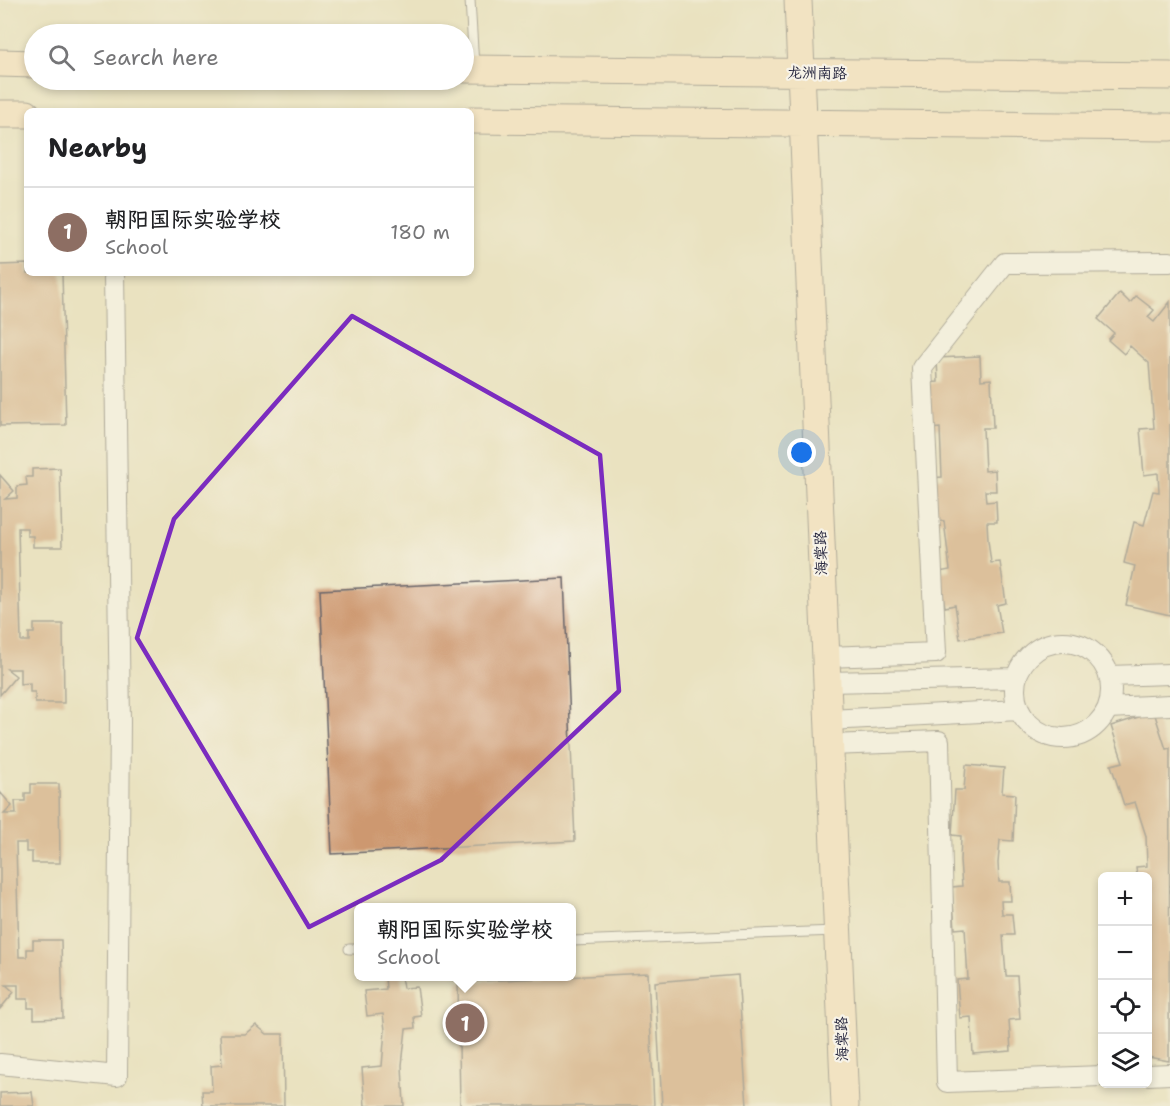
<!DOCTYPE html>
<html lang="en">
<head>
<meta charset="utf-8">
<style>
  :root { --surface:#fff; --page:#f6f6f6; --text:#202124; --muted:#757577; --line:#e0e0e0; --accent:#1a73e8 }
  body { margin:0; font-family:"Shantell Sans","LXGW WenKai TC",sans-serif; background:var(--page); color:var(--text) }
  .controls { position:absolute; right:18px; bottom:18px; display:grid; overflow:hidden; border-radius:9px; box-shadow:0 3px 9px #0003 }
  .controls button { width:54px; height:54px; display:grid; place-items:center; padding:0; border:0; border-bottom:2px solid var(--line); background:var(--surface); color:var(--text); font:30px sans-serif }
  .you { position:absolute; left:802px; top:453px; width:21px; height:21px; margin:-15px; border:4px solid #fff; border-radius:50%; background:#1a73e8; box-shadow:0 0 0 9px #1a73e833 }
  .badge { display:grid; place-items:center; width:39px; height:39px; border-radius:50%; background:var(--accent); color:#fff; font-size:20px; font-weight:700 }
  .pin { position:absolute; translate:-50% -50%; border:3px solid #fff; box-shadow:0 2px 6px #0006 }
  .popup { position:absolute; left:354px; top:903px; width:222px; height:78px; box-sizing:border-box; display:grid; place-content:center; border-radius:9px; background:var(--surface); filter:drop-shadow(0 2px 4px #0005); font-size:20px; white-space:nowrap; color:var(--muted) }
  .popup b { font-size:22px; color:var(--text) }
  .popup::after { content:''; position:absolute; left:50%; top:100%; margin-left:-12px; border:12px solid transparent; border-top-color:var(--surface) }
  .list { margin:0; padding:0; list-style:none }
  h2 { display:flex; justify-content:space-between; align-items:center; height:78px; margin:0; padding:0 24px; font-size:26px }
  h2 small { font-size:20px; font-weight:400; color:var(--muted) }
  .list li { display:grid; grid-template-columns:39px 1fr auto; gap:18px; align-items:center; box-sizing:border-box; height:90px; padding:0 24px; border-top:2px solid var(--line) }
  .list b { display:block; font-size:22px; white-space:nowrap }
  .list p { margin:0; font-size:20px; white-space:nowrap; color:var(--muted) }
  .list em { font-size:20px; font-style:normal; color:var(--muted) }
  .icon { flex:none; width:33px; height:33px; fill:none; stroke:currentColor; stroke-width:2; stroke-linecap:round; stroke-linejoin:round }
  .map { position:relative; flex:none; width:1170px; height:1106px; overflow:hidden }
  .search { position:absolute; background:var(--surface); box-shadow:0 3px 9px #0003; left:24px; top:24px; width:450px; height:66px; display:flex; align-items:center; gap:15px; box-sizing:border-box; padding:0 21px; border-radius:33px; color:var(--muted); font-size:22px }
  .panel { position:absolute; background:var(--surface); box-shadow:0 3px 9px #0003; left:24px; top:108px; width:450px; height:168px; border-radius:9px }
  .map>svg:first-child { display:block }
  .building { fill:#cd9870 }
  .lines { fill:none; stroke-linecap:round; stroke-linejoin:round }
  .lane-casing { stroke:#68656a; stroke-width:11 }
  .street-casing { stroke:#68656a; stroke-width:22 }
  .secondary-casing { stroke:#68656a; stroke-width:29 }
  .lane { stroke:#fff; stroke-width:9 }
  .street { stroke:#fff; stroke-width:20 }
  .secondary { stroke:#fde5c5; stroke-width:27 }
  .marked { fill:none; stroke:#7b2cbf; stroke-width:4.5; stroke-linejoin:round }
  .labels { text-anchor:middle; stroke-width:4.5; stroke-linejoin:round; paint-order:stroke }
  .street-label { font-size:15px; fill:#22223b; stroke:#f7f3e8 }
</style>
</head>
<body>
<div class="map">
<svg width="1170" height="1106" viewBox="0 0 1170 1106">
  <rect width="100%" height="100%" fill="#f7f3e8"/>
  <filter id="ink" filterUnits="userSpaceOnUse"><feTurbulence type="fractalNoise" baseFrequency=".0167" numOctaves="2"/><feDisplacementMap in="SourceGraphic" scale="12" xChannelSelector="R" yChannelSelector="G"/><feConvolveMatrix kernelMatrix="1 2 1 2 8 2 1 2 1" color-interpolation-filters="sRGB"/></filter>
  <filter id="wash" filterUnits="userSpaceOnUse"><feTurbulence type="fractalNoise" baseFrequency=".008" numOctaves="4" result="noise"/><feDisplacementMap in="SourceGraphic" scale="24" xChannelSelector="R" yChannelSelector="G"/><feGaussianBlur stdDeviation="1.35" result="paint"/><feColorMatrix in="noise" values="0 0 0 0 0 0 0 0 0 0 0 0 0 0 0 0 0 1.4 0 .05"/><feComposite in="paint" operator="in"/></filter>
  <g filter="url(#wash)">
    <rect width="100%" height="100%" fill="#eae2c0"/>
    <g id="blocks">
      <!-- building -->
      <path class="building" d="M 27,264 L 27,273 L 62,273 L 66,425 L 0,426 L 0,265 Z
        M 1120,293 L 1130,303 L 1136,296 L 1154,310 L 1148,317 L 1154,322 L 1170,302 L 1170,615 L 1126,605 L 1135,566 L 1124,563 L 1134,522 L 1144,525 L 1153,491 L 1159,492 L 1158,473 L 1144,475 L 1140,429 L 1154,428 L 1149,363 L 1130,346 L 1124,354 L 1108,340 L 1114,333 L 1098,319 Z
        M 980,356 L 981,380 L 991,379 L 993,428 L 983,428 L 985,471 L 995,470 L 996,491 L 985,491 L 986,502 L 996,501 L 997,522 L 987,522 L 988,540 L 991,563 L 1000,562 L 1006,603 L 997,605 L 1002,633 L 960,639 L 955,605 L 945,607 L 939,572 L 950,570 L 944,521 L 933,522 L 931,478 L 942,477 L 940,428 L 929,429 L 927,383 L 938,382 L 937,358 Z
        M 60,468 L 62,547 L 33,547 L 33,536 L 27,536 L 27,528 L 18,528 L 21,641 L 29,641 L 29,633 L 34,633 L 34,624 L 63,624 L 64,703 L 35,703 L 35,692 L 30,692 L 30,683 L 20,684 L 20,669 L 7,669 L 16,676 L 0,695 L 0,475 L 14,491 L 5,499 L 17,498 L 17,486 L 27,485 L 26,477 L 32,477 L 32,469 Z
        M 564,578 L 575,841 L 332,854 L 320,590 Z
        M 1154,712 L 1166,749 L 1170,748 L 1169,1061 L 1148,1057 L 1148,948 L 1150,938 L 1148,876 L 1137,876 L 1136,867 L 1147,866 L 1146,836 L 1135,802 L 1124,805 L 1111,765 L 1123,762 L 1111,726 Z
        M 966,765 L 1004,768 L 1002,793 L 1015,794 L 1013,841 L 1000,840 L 998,863 L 999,882 L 1010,882 L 1011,901 L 1001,901 L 1002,914 L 1012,914 L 1014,935 L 1003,935 L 1006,976 L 1017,976 L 1020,1019 L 1009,1020 L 1011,1051 L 973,1054 L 971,1017 L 960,1018 L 957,980 L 968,979 L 965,928 L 955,929 L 952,887 L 962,886 L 960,861 L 961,836 L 952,835 L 955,790 L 964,790 Z
        M 31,784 L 59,784 L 60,863 L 32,863 L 32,852 L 26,852 L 26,843 L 16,843 L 19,957 L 27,957 L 27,949 L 33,949 L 33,940 L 61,940 L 63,1018 L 34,1019 L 34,1008 L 28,1008 L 28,999 L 18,999 L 18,985 L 6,985 L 14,992 L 0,1009 L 0,792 L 12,806 L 4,814 L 16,814 L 15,801 L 25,801 L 25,793 L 31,793 Z
        M 648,973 L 654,1106 L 460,1106 L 458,982 Z
        M 738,975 L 747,1106 L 662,1106 L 655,982 Z
        M 401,976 L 403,988 L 417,987 L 421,1016 L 414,1017 L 415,1028 L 406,1029 L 402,1065 L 404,1106 L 365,1106 L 362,1068 L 382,1066 L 385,1030 L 383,1014 L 367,1016 L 364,991 L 386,989 L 385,977 Z
        M 256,1025 L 267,1034 L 283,1034 L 284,1106 L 203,1106 L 202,1091 L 212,1091 L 211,1066 L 222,1065 L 220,1034 L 245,1034 Z
        M 32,1092 L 34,1106 L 0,1106 L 0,1093 Z"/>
    </g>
  </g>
  <g filter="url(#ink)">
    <use href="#blocks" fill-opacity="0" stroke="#68656a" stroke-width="1.5"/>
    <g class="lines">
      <defs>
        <path id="lane" d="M 470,0 L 474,66
          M 572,941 L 836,931
          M 349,949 L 358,949"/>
        <path id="street" d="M1015 690a48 48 0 1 1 96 0a48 48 0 1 1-96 0Z
          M 826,657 L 936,653 L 922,368 L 1005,263 L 1170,262
          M 1109,676 L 1170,674
          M 827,682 L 1016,678
          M 1108,708 L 1170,705
          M 829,720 L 1019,710
          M 830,745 L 939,741 L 947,1082 L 1102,1076
          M 0,1064 L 117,1076 L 120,722 L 114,273
          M 1148,1075 L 1170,1074"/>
        <path id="secondary" d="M 798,0 L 845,1106
          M 0,63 L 34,64
          M 464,69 L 1170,76
          M 0,114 L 27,114
          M 471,120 L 1170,127"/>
      </defs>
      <!-- lane casing -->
      <use href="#lane" class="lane-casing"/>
      <!-- street casing -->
      <use href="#street" class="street-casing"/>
      <!-- secondary casing -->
      <use href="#secondary" class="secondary-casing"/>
      <!-- lane -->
      <use href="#lane" class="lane"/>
      <!-- street -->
      <use href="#street" class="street"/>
      <!-- secondary -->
      <use href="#secondary" class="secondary"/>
    </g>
  </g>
  <!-- marked area -->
  <path d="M0 0H1170V1106H0ZM 352,316 L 600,455 L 619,691 L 441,860 L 309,927 L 137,638 L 174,519 Z" fill="#eae2c0" fill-opacity=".55" fill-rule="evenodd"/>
  <path class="marked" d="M 352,316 L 600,455 L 619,691 L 441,860 L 309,927 L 137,638 L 174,519 Z"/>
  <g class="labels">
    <!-- street labels -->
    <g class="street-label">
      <text transform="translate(817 73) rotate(1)" y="5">龙洲南路</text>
      <text transform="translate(821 553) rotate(-92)" y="5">海棠路</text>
      <text transform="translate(842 1039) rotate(-92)" y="5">海棠路</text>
    </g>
  </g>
</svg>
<div class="controls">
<button>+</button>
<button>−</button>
<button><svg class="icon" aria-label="locate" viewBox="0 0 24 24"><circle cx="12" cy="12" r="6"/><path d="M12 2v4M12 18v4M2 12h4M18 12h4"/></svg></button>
<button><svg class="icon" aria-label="layers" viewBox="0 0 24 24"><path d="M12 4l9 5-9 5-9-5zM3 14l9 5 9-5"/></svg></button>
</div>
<div class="you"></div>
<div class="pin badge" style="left:465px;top:1023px;background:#8d6e63">1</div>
<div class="popup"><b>朝阳国际实验学校</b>School</div>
<div class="search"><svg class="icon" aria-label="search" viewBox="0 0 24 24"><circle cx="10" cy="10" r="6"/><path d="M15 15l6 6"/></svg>Search here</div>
<section class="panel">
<h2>Nearby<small></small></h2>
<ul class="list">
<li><span class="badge" style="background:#8d6e63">1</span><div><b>朝阳国际实验学校</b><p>School</p></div><em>180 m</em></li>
</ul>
</section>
</div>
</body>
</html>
